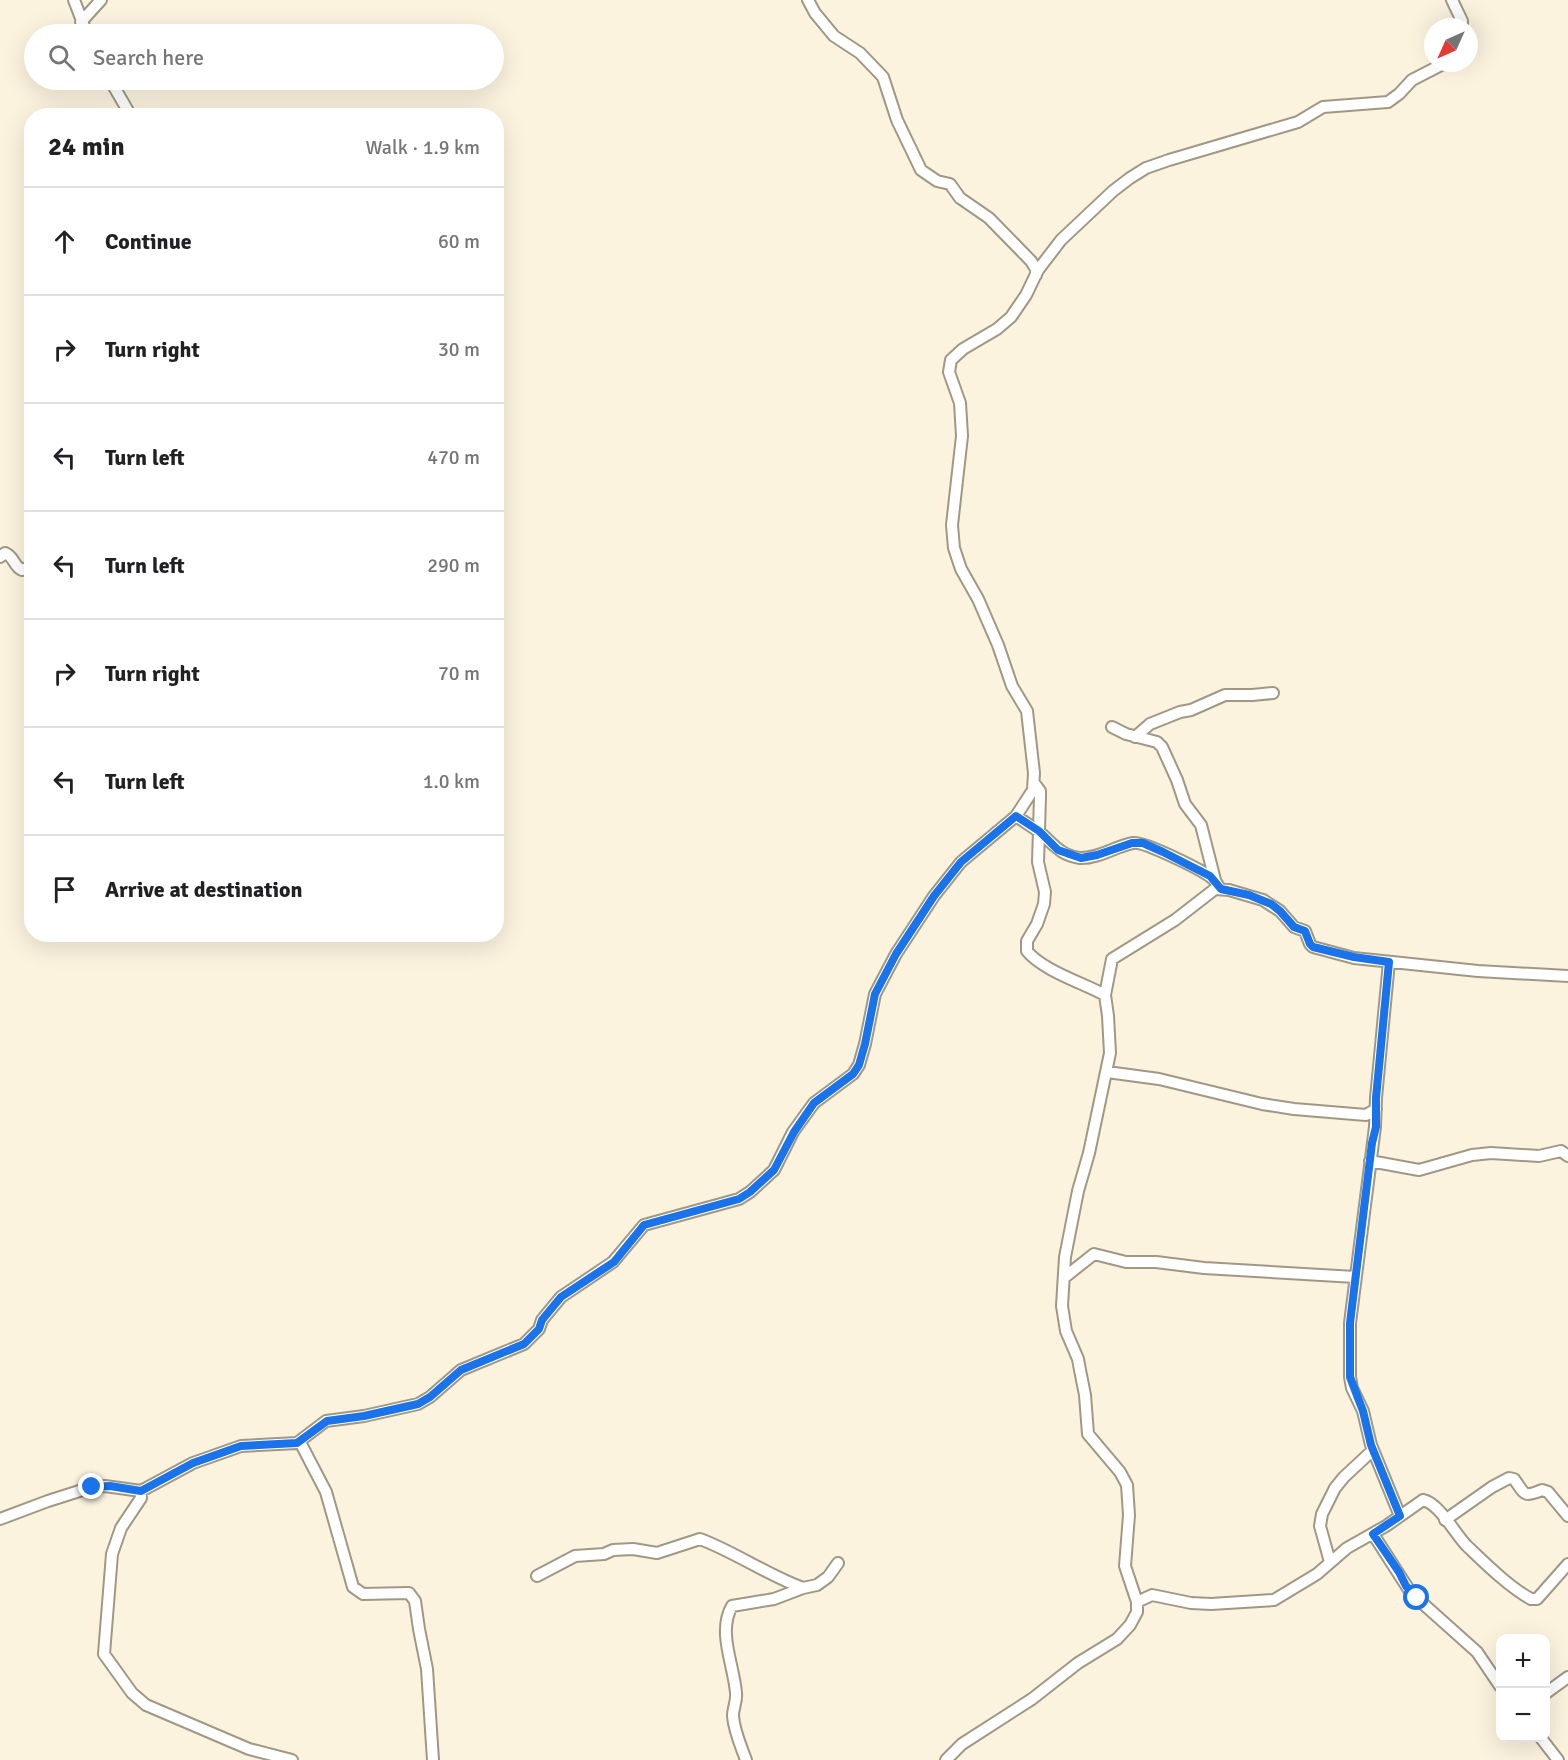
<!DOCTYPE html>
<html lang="en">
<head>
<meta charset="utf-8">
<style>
  :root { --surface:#fff; --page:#f6f6f6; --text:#202124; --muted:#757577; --line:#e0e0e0 }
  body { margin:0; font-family:Signika,sans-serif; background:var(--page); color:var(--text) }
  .controls { position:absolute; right:18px; bottom:18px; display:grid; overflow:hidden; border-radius:12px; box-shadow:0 6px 24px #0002 }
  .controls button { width:54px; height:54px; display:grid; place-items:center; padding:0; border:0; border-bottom:2px solid var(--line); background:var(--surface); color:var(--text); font:30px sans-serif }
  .compass { position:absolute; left:1424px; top:18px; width:54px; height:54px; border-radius:50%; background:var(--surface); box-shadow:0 6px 24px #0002; rotate:225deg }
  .stop { position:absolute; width:18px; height:18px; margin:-14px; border:4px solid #1a73e8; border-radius:50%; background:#fff }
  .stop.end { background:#1a73e8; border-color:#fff; box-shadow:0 2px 6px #0008 }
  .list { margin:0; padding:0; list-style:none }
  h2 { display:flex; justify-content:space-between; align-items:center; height:78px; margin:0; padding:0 24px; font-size:26px }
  h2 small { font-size:20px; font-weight:400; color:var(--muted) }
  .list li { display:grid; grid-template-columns:39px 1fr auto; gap:18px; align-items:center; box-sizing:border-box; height:108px; padding:0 24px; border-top:2px solid var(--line) }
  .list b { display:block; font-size:22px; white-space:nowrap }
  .list em { font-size:20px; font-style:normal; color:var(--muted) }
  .icon { flex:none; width:33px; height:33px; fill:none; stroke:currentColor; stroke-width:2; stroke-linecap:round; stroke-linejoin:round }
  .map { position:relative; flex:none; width:1568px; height:1760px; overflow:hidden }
  .search { position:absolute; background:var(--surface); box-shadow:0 6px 24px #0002; left:24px; top:24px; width:480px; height:66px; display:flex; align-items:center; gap:15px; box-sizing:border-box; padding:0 21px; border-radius:33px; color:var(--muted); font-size:22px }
  .panel { position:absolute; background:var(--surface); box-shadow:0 6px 24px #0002; left:24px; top:108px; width:480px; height:834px; border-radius:24px }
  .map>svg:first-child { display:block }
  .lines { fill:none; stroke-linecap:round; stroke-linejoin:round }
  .minor-casing { stroke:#a09885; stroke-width:14 }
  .minor { stroke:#fff; stroke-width:10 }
  .route { stroke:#1a73e8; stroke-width:8 }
</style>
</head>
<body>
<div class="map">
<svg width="1568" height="1760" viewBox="0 0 1568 1760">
  <rect width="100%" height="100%" fill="#fbf3de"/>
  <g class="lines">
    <defs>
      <path id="minor" d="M 74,0 L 87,34
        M 808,0 L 815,13 L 834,36 L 860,53 L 883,77 L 897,120 L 921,170 L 937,181 L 950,184 L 960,198 L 989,218 L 1031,261 L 1036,269 L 1036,275
        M 1452,0 L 1462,21 L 1462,27
        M 81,22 L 101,0
        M 110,80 L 131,116
        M 0,557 L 5,553 C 14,556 14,567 22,570 L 32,566
        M 1112,727 L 1126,734 L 1157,742 L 1162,747 L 1177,780 L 1185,804 L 1201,825 L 1215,880
        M 1135,737 L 1150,724 L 1180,712 L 1191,710 L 1225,695 L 1252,695 L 1273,693
        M 1034,783 L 1040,791 L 1040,797 L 1038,862 L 1045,892 L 1044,904 L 1037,924 L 1027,941 L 1027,951 C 1042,970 1083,983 1105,995
        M 1016,816 C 1023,821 1031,826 1038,831 C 1053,843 1059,855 1080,858 C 1098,859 1116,846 1133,843 C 1144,841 1202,870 1212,878 C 1216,881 1218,885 1220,889
        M 1389,962 L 1376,1098 L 1375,1127 L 1350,1323 L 1350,1377 L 1352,1388 L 1363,1411 L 1371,1445 L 1400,1516
        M 1107,1072 L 1159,1079 L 1262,1104 L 1294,1109 L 1366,1115 L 1376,1109
        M 1370,1161 L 1419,1170 L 1472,1155 L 1491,1153 L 1539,1156 L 1561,1151 L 1568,1156
        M 1065,1277 L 1094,1254 L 1126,1262 L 1156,1262 L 1204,1268 L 1355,1277
        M 300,1442 L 326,1492 L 353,1587 L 363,1594 L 409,1593 L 415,1601 L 419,1629 L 427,1669 L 433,1760
        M 141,1491 L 141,1498 L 121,1528 L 112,1554 L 104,1654 L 132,1693 L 146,1705 L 249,1749 L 292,1760
        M 0,1519 L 48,1501 L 92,1487 L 105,1486 L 141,1491 L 193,1463 L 241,1446 L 297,1443 L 326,1421 L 364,1416 L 418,1404 L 430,1397 L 461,1370 L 524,1344 L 539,1329 L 542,1320 L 561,1297 L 613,1262 L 644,1225 L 739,1199 L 750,1192 L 774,1170 L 793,1132 L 814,1103 L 853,1074 L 859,1065 L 865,1044 L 875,994 L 896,954 L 934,896 L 961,862 L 1016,816 L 1033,790 L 1034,773 L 1027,711 L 1012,686 L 998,645 L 978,599 L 961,569 L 954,548 L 952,525 L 962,436 L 960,403 L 949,372 L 951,360 L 963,349 L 997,329 L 1011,317 L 1026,295 L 1038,270 L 1061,240 L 1113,191 L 1130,178 L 1146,168 L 1169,160 L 1298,122 L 1323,107 L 1388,102 L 1399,94 L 1412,80 L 1445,63
        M 1445,1520 L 1492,1487 L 1509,1478 L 1514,1479 C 1525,1494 1523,1498 1542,1490 L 1548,1492 L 1568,1516
        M 1373,1534 L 1411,1593 L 1477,1652 L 1500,1686
        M 1330,1562 L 1320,1526 L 1322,1514 L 1335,1488 L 1344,1477 L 1373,1450
        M 537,1576 L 575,1556 L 604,1554 L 613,1550 L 633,1549 L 657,1553 L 700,1539 C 735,1552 767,1575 803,1588
        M 1137,1602 L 1152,1595 L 1191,1603 L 1211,1604 L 1274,1600 L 1317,1574 L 1347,1548 L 1386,1526 L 1423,1500 C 1439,1503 1455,1534 1467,1546 C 1486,1564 1509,1587 1531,1599 L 1537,1599 L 1568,1564
        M 1546,1693 L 1568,1677
        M 1541,1738 L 1558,1760
        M 746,1760 C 741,1746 734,1731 733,1716 C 733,1708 737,1701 736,1693 C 734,1665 717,1632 732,1606 L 774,1599 L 803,1588 L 817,1585 L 828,1577 L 838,1563
        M 946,1760 L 962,1744 L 1032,1699 L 1078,1663 L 1117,1639 L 1130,1625 L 1137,1612 L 1137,1602 L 1125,1566 L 1129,1515 L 1127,1485 L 1120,1472 L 1088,1434 L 1085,1395 L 1080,1370 L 1078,1359 L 1066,1331 L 1062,1306 L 1065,1257 L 1078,1191 L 1089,1153 L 1110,1053 L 1108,1016 L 1105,995 L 1112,959 L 1175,920 L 1215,889 L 1229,890 L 1263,900 L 1280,911 L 1294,927 L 1305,931 L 1310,944 L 1313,947 L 1354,958 L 1478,971 L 1568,976"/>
    </defs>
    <!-- minor casing -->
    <use href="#minor" class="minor-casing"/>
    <!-- minor -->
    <use href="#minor" class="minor"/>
  </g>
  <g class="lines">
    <!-- route -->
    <path class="route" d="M 92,1487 L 110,1486 L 141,1491 L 193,1463 L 241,1446 L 297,1443 L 327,1421 L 364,1416 L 418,1404 L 430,1397 L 461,1370 L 524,1344 L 539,1329 L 542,1320 L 561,1297 L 614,1262 L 644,1225 L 739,1199 L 750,1192 L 774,1170 L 794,1132 L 814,1103 L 853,1074 L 859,1065 L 865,1044 L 875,994 L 896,954 L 934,896 L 961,862 L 1016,816 L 1039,831 L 1058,850 L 1081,858 L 1097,855 L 1132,843 L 1143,843 L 1163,852 L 1210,876 L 1221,889 L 1249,895 L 1271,904 L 1280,911 L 1294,927 L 1305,931 L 1310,944 L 1313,947 L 1354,957 L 1389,962 L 1376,1098 L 1376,1127 L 1372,1143 L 1350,1323 L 1350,1377 L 1363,1411 L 1371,1445 L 1400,1516 L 1373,1534 L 1399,1572 L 1406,1586 L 1417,1598"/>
  </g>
</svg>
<div class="controls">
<button>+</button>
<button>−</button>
</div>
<svg class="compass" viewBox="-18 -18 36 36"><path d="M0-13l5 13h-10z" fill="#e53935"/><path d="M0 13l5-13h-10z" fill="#757577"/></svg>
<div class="stop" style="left:1417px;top:1598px"></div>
<div class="stop end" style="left:92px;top:1487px"></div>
<div class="search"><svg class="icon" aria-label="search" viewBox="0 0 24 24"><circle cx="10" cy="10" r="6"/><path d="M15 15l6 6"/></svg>Search here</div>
<section class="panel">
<h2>24 min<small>Walk · 1.9 km</small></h2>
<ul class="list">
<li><svg class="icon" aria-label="ahead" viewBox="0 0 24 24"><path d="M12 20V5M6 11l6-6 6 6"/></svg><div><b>Continue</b></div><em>60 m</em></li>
<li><svg class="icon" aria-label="right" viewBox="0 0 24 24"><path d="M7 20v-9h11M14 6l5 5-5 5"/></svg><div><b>Turn right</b></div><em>30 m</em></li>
<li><svg class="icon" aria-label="left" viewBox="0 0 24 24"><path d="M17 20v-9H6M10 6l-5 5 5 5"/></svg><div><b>Turn left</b></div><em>470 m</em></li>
<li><svg class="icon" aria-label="left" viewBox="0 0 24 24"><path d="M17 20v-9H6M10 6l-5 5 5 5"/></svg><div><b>Turn left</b></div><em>290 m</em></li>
<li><svg class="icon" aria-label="right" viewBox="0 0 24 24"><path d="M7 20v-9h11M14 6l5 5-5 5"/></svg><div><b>Turn right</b></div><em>70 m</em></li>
<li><svg class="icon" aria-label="left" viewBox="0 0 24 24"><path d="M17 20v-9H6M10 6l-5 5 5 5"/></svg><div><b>Turn left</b></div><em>1.0 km</em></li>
<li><svg class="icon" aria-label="arrive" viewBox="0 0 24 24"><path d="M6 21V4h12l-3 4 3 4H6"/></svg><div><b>Arrive at destination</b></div></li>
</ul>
</section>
</div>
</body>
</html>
